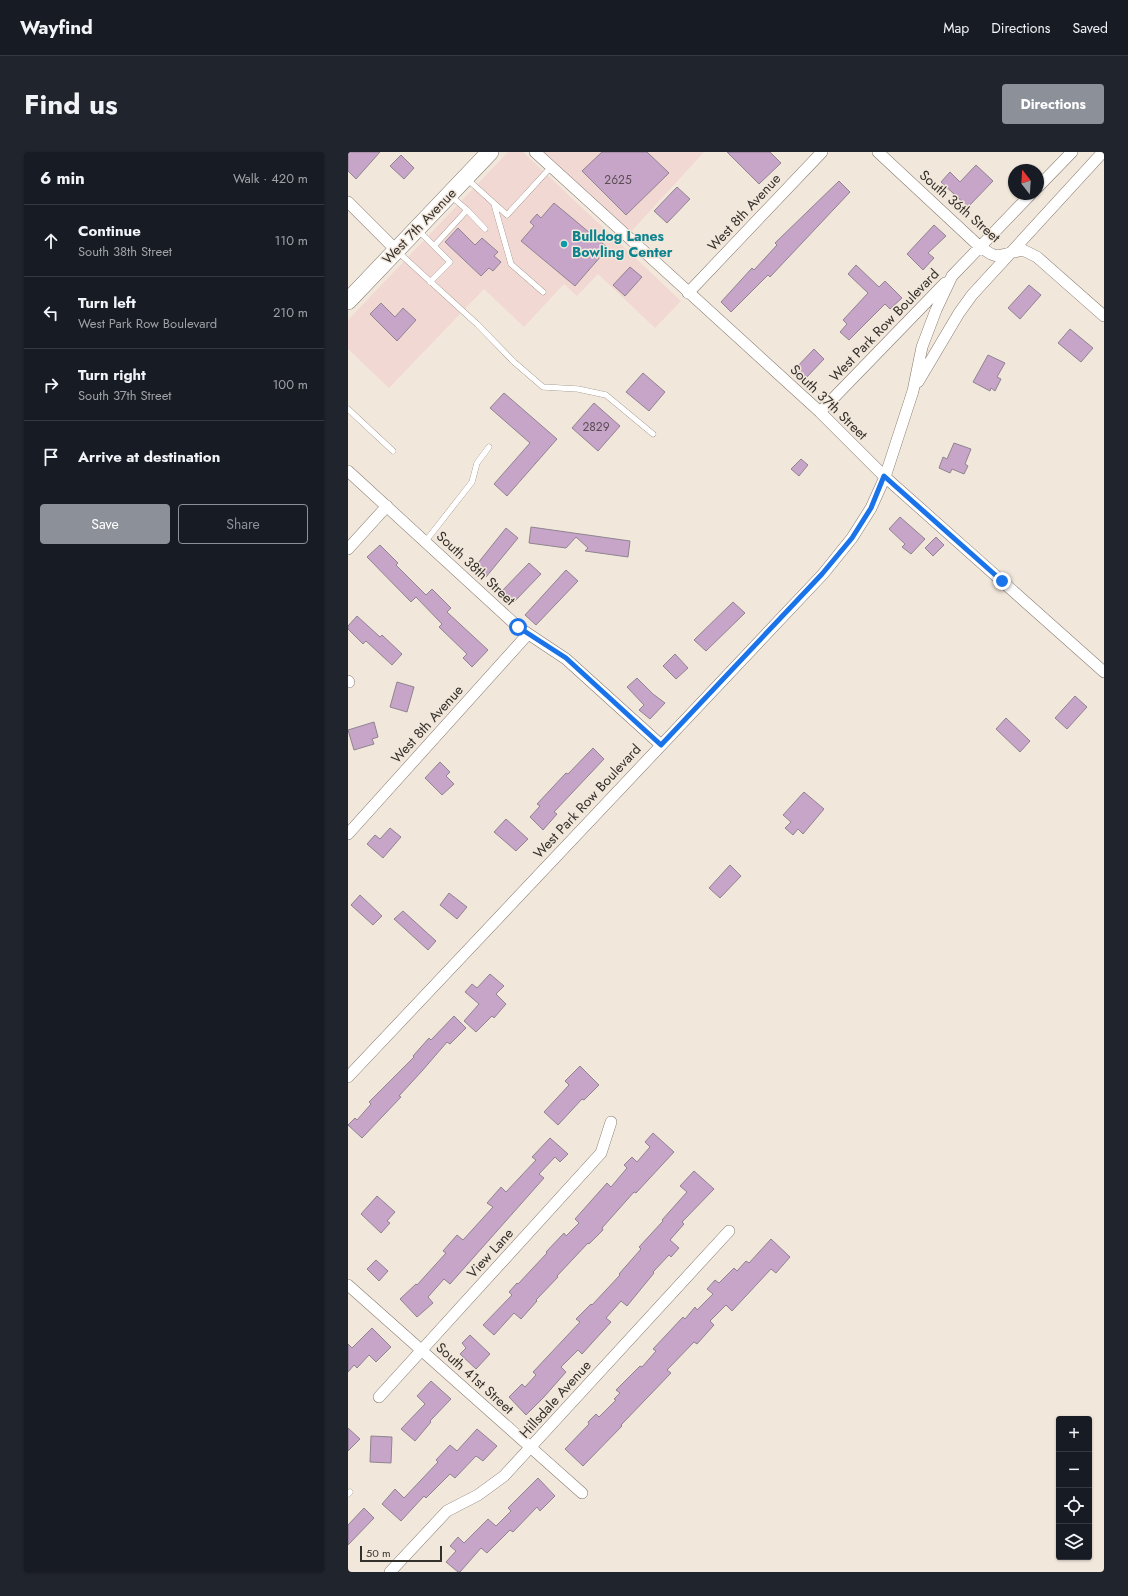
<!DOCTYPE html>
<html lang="en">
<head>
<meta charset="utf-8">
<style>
  :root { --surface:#171b24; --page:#20242c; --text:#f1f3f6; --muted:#9ea1a6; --line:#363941; --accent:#8c9099 }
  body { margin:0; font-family:Jost,sans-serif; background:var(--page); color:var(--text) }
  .controls { position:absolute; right:12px; bottom:12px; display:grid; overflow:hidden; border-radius:4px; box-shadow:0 1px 3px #0004 }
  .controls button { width:36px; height:36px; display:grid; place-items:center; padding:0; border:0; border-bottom:1px solid var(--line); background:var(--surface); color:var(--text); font:20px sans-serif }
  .compass { position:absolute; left:660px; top:12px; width:36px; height:36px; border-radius:50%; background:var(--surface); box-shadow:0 1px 3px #0004; rotate:343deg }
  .scale { position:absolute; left:12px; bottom:10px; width:82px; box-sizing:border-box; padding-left:4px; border:2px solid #34302b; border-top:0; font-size:11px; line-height:14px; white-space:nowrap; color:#34302b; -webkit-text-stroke:3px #f2e7db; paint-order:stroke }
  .stop { position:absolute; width:12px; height:12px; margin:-9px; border:3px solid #1a73e8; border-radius:50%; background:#fff }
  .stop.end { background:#1a73e8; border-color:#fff; box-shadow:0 1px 4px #0008 }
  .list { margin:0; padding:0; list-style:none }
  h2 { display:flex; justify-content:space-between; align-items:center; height:52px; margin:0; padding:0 16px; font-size:17px }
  h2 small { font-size:13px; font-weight:400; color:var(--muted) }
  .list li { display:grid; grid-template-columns:26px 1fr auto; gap:12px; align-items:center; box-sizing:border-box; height:72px; padding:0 16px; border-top:1px solid var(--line) }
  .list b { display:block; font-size:15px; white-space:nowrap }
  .list p { margin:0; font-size:13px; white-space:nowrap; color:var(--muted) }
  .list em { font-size:13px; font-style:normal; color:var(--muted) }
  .actions { display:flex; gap:8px; padding:12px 16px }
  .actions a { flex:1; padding:9px 0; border:1px solid var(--accent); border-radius:4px; text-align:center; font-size:14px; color:var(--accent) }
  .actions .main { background:var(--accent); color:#fff }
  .icon { flex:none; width:22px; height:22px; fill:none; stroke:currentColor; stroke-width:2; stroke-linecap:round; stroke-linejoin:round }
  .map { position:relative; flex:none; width:756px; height:1420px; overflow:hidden; border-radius:4px }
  header { display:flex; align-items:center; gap:24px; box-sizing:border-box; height:56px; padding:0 20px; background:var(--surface); border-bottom:1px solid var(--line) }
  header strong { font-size:19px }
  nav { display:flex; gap:22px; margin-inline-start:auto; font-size:14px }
  .intro { display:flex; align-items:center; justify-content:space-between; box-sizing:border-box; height:96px; padding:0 24px }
  h1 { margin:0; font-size:28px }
  .button { padding:10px 18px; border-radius:4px; background:var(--accent); color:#fff; font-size:14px; font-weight:700 }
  main { display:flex; gap:24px; padding:0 24px }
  aside { flex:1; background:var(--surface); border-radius:4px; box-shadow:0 1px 3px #0004 }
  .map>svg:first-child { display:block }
  .commercial { fill:#f2d8d3 }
  .building { fill:#c7a5c8; stroke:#8f8490 }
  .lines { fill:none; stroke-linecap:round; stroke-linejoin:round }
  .service-casing { stroke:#857a6f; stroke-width:6 }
  .minor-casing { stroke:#857a6f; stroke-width:12 }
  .primary-casing { stroke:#857a6f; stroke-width:18 }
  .service { stroke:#fff; stroke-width:5.5 }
  .minor { stroke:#fff; stroke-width:11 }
  .primary { stroke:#fff; stroke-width:17 }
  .route { stroke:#1a73e8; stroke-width:5 }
  .culture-dot { fill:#0f9aa8; stroke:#f2e7db; stroke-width:1.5 }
  .labels { text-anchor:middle; stroke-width:3; stroke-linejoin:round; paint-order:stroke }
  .number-label { font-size:12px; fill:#594d52 }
  .street-label { font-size:14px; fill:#34302b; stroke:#f2e7db }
  .culture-label { font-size:14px; font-weight:bold; fill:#0d838f; stroke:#f2e7db; text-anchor:start }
</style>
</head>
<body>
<header>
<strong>Wayfind</strong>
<nav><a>Map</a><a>Directions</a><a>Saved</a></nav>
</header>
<div class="intro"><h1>Find us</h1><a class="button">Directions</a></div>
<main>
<aside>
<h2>6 min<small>Walk · 420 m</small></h2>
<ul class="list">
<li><svg class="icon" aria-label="ahead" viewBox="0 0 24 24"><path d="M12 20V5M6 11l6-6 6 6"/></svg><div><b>Continue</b><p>South 38th Street</p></div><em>110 m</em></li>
<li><svg class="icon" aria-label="left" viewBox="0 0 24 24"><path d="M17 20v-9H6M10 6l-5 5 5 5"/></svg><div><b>Turn left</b><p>West Park Row Boulevard</p></div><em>210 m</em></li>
<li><svg class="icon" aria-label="right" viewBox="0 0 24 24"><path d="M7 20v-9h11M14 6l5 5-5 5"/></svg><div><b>Turn right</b><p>South 37th Street</p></div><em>100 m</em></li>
<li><svg class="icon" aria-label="arrive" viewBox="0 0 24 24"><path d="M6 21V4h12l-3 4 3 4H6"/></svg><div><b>Arrive at destination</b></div></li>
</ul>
<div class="actions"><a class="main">Save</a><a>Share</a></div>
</aside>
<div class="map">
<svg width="756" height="1420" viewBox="0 0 756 1420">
  <rect width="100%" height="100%" fill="#f2e7db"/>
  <!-- commercial -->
  <path class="commercial" d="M 160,0 L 175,0 L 333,149 L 307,176 L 250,122 L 229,144 L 216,132 L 176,175 L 136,137 L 41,236 L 0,197 L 0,168 Z
    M 193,0 L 356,0 L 281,82 Z"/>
  <!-- building -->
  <path class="building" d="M 0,0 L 32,0 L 8,27 L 0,19 Z
    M 254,0 L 299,0 L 321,21 L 278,63 L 234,19 Z
    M 379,0 L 422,0 L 433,11 L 411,32 Z
    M 53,3 L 66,16 L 56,27 L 42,14 Z
    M 628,13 L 645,29 L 620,55 L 593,30 L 602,20 L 612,30 Z
    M 491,29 L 502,40 L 422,125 L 420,123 L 383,160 L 373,150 L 404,116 L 406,118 L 429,93 L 427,91 Z
    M 329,35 L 342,47 L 319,71 L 306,59 Z
    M 206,51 L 260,96 L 227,134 L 173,89 L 186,74 L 182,70 L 189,62 L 193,66 Z
    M 586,73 L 598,84 L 580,101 L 586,106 L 575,118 L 559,102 Z
    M 110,76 L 127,93 L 134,86 L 150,100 L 146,104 L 153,110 L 145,119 L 141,116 L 133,124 L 97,90 Z
    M 508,113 L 531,135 L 537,129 L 554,146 L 542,157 L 537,152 L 501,188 L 492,180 L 499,172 L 495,168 L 520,141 L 500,122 Z
    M 282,115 L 294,125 L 277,144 L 265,133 Z
    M 681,133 L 693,143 L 672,167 L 660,156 Z
    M 33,151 L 47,165 L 55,156 L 68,168 L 49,189 L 22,162 Z
    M 722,177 L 745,196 L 733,210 L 710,191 Z
    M 466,197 L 476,207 L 456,228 L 446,218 Z
    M 640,203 L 657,211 L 649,225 L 653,227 L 647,239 L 643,236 L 642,239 L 625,230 Z
    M 295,221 L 317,240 L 301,259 L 278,240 Z
    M 156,241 L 209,287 L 159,344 L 146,332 L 182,291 L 142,256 Z
    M 246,251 L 272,274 L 250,299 L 224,276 Z
    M 606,291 L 623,297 L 617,312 L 620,314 L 616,322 L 604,317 L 602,321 L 591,316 L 595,305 L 599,307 Z
    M 453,307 L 460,313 L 451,324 L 443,317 Z
    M 552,365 L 577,387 L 563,402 L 554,395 L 557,392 L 541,377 Z
    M 183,375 L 282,389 L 280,405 L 237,399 L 240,396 L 228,385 L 218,396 L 181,391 Z
    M 158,376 L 170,386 L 138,425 L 126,416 Z
    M 588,385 L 596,393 L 585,404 L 577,396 Z
    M 32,393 L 50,411 L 48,413 L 78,443 L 84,437 L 103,456 L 99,460 L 140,498 L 124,515 L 115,506 L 119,502 L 91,475 L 94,472 L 68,445 L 63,450 L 19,405 Z
    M 181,411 L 193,422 L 165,451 L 153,440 Z
    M 218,418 L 230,429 L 188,473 L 177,463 Z
    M 385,450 L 397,461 L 358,499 L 346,488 Z
    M 9,464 L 32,485 L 34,483 L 54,502 L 44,513 L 18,489 L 15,492 L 0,477 L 0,474 Z
    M 327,502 L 340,516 L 328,527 L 315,514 Z
    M 289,526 L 305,542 L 317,551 L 302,567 L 291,558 L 296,553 L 279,535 Z
    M 49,530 L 66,535 L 59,560 L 42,555 Z
    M 727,544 L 739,555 L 719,577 L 707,566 Z
    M 658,566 L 682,589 L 672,600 L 648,577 Z
    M 26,570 L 30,585 L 24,587 L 26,592 L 6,598 L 0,578 Z
    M 245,596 L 256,607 L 206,660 L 209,662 L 195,678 L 182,665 L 192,654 L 189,652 L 218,621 L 220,622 Z
    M 92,610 L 102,620 L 98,624 L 106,632 L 94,643 L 77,626 Z
    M 456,640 L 476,657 L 455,682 L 450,677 L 445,683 L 437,676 L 443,670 L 435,663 Z
    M 158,667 L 180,687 L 168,699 L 146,680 Z
    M 42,676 L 53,685 L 35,706 L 19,692 L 27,683 L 32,687 Z
    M 382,713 L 393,724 L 372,746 L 361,736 Z
    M 101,741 L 119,755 L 109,767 L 92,753 Z
    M 12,743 L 34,764 L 25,773 L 3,753 Z
    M 55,759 L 88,789 L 80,798 L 46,767 Z
    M 142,822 L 156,834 L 148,842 L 158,852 L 146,866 L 144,864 L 128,880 L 116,869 L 131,852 L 117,840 L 124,832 L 129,836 Z
    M 106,864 L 118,876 L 102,892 L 99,890 L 74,919 L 51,944 L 53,945 L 14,986 L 0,973 L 7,966 L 9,968 L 23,952 L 21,950 L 66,905 L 65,904 L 81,886 L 83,888 Z
    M 232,914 L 251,933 L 236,948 L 234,947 L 210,973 L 196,960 L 221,933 L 217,929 Z
    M 305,981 L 326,1000 L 288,1041 L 286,1040 L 254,1076 L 255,1078 L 241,1092 L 240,1091 L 209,1124 L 210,1125 L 188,1148 L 189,1149 L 173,1167 L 166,1161 L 146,1183 L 135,1173 L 164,1143 L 161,1140 L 169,1131 L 170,1132 L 199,1101 L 198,1100 L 216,1081 L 218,1084 L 231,1071 L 227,1067 L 259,1031 L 263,1035 L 279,1016 L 276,1013 L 284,1005 L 289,1010 L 302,995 L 297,990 Z
    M 202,986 L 220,1002 L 212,1010 L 207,1005 L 191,1022 L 196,1026 L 102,1132 L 96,1127 L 80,1145 L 85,1151 L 69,1165 L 52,1147 L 68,1132 L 69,1133 L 98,1101 L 95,1099 L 109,1083 L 115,1088 L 145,1055 L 139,1051 L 153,1035 L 158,1040 L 188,1008 L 184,1005 Z
    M 346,1019 L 366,1037 L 334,1070 L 336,1072 L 322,1088 L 331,1096 L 323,1105 L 321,1103 L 305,1120 L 306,1121 L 279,1154 L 273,1149 L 258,1166 L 263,1170 L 234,1202 L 230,1198 L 213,1215 L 218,1220 L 196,1245 L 178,1263 L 161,1245 L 174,1232 L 177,1235 L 188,1223 L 185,1220 L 232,1170 L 228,1167 L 243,1152 L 244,1153 L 272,1123 L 271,1122 L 293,1097 L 291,1095 L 315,1069 L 314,1068 L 339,1040 L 332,1034 Z
    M 29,1044 L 47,1060 L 39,1069 L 42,1071 L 33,1081 L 13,1062 Z
    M 423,1087 L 442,1105 L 428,1121 L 423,1117 L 384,1159 L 378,1153 L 362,1169 L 366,1173 L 349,1192 L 346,1190 L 319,1218 L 323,1221 L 273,1273 L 274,1274 L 235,1314 L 217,1297 L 241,1272 L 240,1270 L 248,1262 L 251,1265 L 268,1248 L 266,1247 L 272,1241 L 268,1238 L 292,1214 L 294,1215 L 308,1199 L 305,1197 L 335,1165 L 337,1167 L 347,1155 L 349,1158 L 365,1142 L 359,1137 L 367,1128 L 371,1131 L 386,1116 L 389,1119 L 398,1109 L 401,1111 Z
    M 28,1108 L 40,1119 L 31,1129 L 19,1117 Z
    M 24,1176 L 43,1195 L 28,1210 L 21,1203 L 9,1216 L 6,1213 L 0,1220 L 0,1192 L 4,1196 Z
    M 122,1183 L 142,1202 L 128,1217 L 112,1202 L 118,1196 L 114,1191 Z
    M 83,1229 L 103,1247 L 82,1269 L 83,1270 L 67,1289 L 53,1277 L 77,1252 L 69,1244 Z
    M 0,1276 L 12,1287 L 0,1299 Z
    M 129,1277 L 149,1294 L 135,1309 L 128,1304 L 107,1326 L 102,1322 L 78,1346 L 76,1344 L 53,1369 L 34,1352 L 47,1337 L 56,1346 L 90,1310 L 88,1308 L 102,1293 L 109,1299 Z
    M 23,1284 L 44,1285 L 43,1311 L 22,1310 Z
    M 190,1326 L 207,1344 L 192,1359 L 189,1355 L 165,1380 L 162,1378 L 139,1401 L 133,1396 L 112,1420 L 110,1420 L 98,1410 L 108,1399 L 102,1394 L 110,1385 L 116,1391 L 140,1367 L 148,1374 L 163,1359 L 160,1356 Z
    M 16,1356 L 26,1366 L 0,1393 L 0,1373 Z"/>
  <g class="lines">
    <defs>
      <path id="service" d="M 119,27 L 159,63 L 203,15
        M 146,52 L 163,112 L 195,140
        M 119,58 L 137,77
        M 70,78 L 102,110 L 82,130
        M 86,94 L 119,58 L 103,44
        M 50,100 L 129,172 L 166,210 L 195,235 L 230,237 L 258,243 L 305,282
        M 0,257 L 45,299
        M 77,390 L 124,330 L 129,311 L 141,295
        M 0,1342 L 2,1340"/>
      <path id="minor" d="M 187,0 L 472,260 L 537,325 L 756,520
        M 530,0 L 632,95 L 643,102 L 649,104 L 675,98 L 689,105 L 756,164
        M 690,35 L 724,0
        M 0,50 L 48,98
        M 340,141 L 474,0
        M 570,230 L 611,161 L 624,143 L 755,0
        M 472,260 L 597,131
        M 0,319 L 170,475 L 218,507 L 313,593
        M 0,397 L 39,354
        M 0,529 L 1,530
        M 0,682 L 180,482
        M 0,925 L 475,422 L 504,386 L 523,356 L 537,325 L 565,239 L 574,195 L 588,158 L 604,124 L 683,42
        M 0,1133 L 234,1341
        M 31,1245 L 253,1001 L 263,970
        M 42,1420 L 99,1359 L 130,1343 L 156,1324 L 381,1079"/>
      <path id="primary" d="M 0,149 L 142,0"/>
    </defs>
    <!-- service casing -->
    <use href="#service" class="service-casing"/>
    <!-- minor casing -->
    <use href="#minor" class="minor-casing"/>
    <!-- primary casing -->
    <use href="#primary" class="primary-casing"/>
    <!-- service -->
    <use href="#service" class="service"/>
    <!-- minor -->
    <use href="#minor" class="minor"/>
    <!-- primary -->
    <use href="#primary" class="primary"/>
  </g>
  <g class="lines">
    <!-- route -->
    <path class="route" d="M 170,475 L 218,506 L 313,593 L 474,422 L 504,386 L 523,356 L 536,324 L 654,429"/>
  </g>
  <!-- markers -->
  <circle class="culture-dot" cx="216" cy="92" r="4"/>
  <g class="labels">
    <!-- number labels -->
    <g class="number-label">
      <text x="270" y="32">2625</text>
      <text x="248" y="279">2829</text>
    </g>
    <!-- street labels -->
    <g class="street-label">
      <text transform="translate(612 54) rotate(41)" y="5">South 36th Street</text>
      <text transform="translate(396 60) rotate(-47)" y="5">West 8th Avenue</text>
      <text transform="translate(71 74) rotate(-46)" y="5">West 7th Avenue</text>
      <text transform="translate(536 173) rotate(-46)" y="5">West Park Row Boulevard</text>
      <text transform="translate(481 250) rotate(44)" y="5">South 37th Street</text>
      <text transform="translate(128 416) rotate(43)" y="5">South 38th Street</text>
      <text transform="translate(79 572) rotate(-48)" y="5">West 8th Avenue</text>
      <text transform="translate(239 649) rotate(-47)" y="5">West Park Row Boulevard</text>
      <text transform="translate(142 1101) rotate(-48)" y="5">View Lane</text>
      <text transform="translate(127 1226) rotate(42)" y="5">South 41st Street</text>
      <text transform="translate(207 1247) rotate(-48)" y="5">Hillsdale Avenue</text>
    </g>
    <!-- culture labels -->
    <g class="culture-label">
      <text x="224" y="89">Bulldog Lanes<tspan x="224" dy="16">Bowling Center</tspan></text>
    </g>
  </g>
</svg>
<div class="controls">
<button>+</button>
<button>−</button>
<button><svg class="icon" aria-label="locate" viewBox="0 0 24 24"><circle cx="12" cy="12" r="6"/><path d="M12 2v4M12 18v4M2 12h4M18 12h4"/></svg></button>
<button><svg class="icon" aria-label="layers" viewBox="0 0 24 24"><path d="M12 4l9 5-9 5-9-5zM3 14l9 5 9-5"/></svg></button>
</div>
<svg class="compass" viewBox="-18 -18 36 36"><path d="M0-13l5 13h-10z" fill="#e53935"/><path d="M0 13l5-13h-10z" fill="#9ea1a6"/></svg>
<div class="scale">50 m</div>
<div class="stop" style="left:170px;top:475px"></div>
<div class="stop end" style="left:654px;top:429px"></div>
</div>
</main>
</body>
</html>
